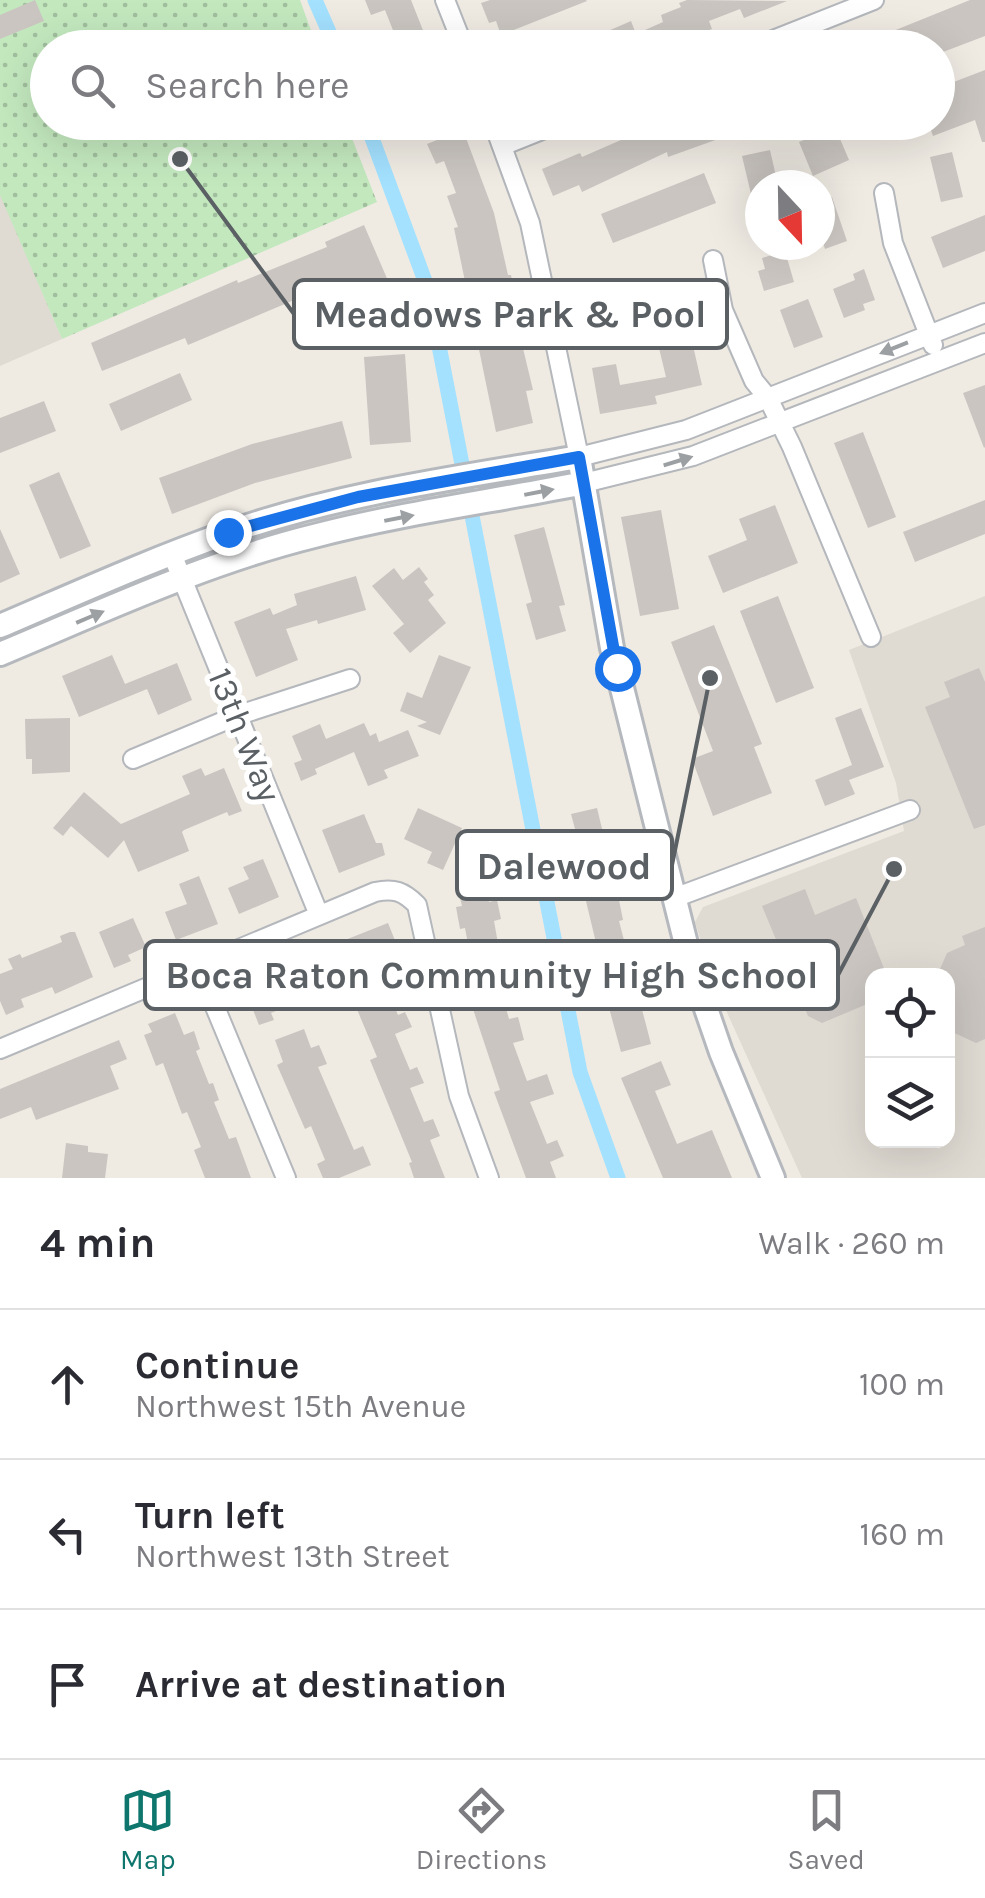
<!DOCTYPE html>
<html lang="en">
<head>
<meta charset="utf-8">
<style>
  :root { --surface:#fff; --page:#f7f7f7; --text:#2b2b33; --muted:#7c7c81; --line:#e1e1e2; --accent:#0f766e }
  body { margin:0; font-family:Karla,sans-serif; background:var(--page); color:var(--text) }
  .controls { position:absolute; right:30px; bottom:30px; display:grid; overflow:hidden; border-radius:20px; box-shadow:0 10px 40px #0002 }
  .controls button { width:90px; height:90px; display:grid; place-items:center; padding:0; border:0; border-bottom:2px solid var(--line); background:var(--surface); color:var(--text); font:50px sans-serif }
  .compass { position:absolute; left:745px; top:170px; width:90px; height:90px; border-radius:50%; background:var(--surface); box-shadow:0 10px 40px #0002; rotate:158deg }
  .stop { position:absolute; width:30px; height:30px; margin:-22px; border:8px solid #1a73e8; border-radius:50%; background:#fff }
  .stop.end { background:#1a73e8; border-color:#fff; box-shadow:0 2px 10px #0008 }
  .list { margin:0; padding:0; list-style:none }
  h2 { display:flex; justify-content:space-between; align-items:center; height:130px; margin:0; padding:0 40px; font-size:42px }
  h2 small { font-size:32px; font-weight:400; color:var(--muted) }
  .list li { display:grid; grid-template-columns:65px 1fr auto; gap:30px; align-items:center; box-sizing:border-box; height:150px; padding:0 40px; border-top:2px solid var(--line) }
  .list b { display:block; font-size:38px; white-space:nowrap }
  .list p { margin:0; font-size:32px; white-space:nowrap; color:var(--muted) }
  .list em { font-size:32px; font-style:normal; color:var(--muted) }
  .icon { flex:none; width:55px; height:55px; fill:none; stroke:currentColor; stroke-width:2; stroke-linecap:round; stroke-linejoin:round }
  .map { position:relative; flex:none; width:985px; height:1178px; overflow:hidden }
  .search { position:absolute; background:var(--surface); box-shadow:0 10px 40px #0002; left:30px; right:30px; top:30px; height:110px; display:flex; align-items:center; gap:25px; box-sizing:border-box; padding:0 35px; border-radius:55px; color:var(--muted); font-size:38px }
  .sheet { height:580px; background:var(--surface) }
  nav { display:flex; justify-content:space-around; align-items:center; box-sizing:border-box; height:140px; border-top:2px solid var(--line); background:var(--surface); font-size:28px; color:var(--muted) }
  nav a { display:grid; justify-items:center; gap:5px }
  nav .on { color:var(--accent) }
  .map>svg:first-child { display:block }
  .education { fill:#dfdad2; fill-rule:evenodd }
  .park { fill:url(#park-dots) }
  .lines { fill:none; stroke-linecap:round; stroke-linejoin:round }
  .canal { stroke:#a3e1ff; stroke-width:15 }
  .building { fill:#cac5c0 }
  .street-casing { stroke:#b4b7bb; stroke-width:22 }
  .secondary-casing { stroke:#b5b9be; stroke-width:28 }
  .street { stroke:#fff; stroke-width:18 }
  .secondary { stroke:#fff; stroke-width:22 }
  .oneway { fill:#9da0a3 }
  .route { stroke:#1a73e8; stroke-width:12 }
  .labels { text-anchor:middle; stroke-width:10; stroke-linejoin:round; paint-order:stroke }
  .street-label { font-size:35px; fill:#5b6065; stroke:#fff }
  .leader { fill:none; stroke:#5b6065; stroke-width:4 }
  .callout-dot { fill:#5b6065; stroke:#fff; stroke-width:4 }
  .callout { fill:#fff; stroke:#5b6065; stroke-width:4 }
  .callout-label { font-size:38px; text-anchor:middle; font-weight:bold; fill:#5b6065 }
</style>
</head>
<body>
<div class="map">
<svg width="985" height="1178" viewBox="0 0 985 1178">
  <defs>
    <pattern id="park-dots" width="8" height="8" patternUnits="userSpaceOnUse" patternTransform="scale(2.5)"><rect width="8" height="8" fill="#c3e8be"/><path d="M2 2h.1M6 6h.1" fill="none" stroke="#a1bf9e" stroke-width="1.8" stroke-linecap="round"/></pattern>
  </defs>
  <rect width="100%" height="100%" fill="#efebe3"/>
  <!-- education -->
  <path class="education" d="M 0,193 L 62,339 L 0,366 Z
    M 985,596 L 985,1178 L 802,1178 L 715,986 L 695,922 L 703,907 L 904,831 L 896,783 L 849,650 ZM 872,976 L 948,976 L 948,1140 L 872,1140 Z"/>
  <!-- park -->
  <path class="park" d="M 0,0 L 300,0 L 317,47 L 48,48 L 48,122 L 346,123 L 377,202 L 62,339 L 0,195 Z"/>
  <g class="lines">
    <!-- canal -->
    <path class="canal" d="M 315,0 L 336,48
      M 366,122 L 428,289 L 580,1072 L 618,1178"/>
  </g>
  <!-- building -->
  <path class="building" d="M 35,0 L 44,21 L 0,39 L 0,15 Z
    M 365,0 L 411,0 L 430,48 L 400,48 L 385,10 L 371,15 Z
    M 490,0 L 586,0 L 587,1 L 501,35 L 496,21 L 489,23 L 481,3 Z
    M 687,0 L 787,1 L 744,18 L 740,9 L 709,21 L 712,29 L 664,48 L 569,48 L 631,21 L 636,34 L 663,22 L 661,15 L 681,7 L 679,3 Z
    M 970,0 L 985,0 L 985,36 L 943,52 L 941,48 L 851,48 Z
    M 985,70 L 985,142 L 982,142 L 975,120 L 933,136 L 928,122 L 938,122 L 938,88 Z
    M 429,122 L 460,122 L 494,213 L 508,275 L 511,275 L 518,310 L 514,311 L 533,390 L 526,391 L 533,423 L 496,432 L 454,228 L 458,227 L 447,196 L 456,193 L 444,161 L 436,164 L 427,144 L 437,140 Z
    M 662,122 L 760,124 L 668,157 L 667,152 L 582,192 L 579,185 L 553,196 L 542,169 L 580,153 L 582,157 Z
    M 835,127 L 849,160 L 813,176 L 799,142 Z
    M 770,150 L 778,185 L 760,185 L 760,211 L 755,211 L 742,156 Z
    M 952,152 L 963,197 L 941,202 L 930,157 Z
    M 704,173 L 716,203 L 613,243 L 601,214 Z
    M 832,197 L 847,241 L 825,249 L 820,234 L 820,202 Z
    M 985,215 L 985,251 L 943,268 L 931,237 Z
    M 364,225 L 401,311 L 364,326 L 344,279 L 188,345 L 185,338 L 102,371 L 91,343 L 237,280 L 238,283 L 327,247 L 325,242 Z
    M 785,251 L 794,282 L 764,291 L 758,271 L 765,269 L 762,258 Z
    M 864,269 L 875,300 L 863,304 L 865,310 L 844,318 L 833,289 L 855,280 L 853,274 Z
    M 808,299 L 823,337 L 794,348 L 780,310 Z
    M 691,337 L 702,385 L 655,396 L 657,404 L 600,414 L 592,368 L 616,364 L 620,385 L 666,377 L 658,344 Z
    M 405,354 L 411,442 L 370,445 L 364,357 Z
    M 180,373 L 192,400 L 121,431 L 109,404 Z
    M 985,385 L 985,447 L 984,448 L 963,393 Z
    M 44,401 L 56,431 L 0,453 L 0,418 Z
    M 342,421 L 352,458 L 255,483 L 172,514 L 159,478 L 252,444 Z
    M 863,432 L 896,517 L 868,528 L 834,443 Z
    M 59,472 L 91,546 L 60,559 L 29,485 Z
    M 985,500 L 985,534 L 915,562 L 903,532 Z
    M 775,505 L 798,563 L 723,593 L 708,556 L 747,540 L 739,519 Z
    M 661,510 L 679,609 L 640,616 L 621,517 Z
    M 544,527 L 565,605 L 559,606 L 566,631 L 536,640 L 526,604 L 532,602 L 514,535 Z
    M 0,529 L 20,574 L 0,583 Z
    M 419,567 L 428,579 L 424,582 L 434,595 L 428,600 L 446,623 L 410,653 L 393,633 L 404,624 L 372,586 L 394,568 L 403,580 Z
    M 356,576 L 366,610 L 318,624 L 317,620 L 286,629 L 298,660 L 256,677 L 234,622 L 270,608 L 273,615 L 297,605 L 294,594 Z
    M 778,596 L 814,688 L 776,703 L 740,611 Z
    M 714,625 L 762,744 L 754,747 L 772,793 L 713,816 L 692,759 L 713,751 L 671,642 Z
    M 112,655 L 125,684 L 177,663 L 192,700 L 158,715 L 147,689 L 79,717 L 62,676 Z
    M 439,655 L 471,667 L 440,735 L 417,726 L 427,722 L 400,711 L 407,692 L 422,698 Z
    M 979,668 L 985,682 L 985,825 L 974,829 L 925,707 L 950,697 L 944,682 Z
    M 861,708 L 884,767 L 849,780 L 855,794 L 825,806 L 815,780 L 852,765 L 835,718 Z
    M 70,718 L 70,772 L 32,774 L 32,759 L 26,759 L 25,719 Z
    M 364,723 L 370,736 L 376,733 L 379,742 L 408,730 L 419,756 L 384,770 L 388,778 L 368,786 L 354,752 L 315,769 L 317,774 L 301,781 L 294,763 L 302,760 L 292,736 L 320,724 L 326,739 Z
    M 201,768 L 205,776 L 224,768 L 242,811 L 229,816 L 227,812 L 184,830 L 182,832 L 189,851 L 138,872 L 124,840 L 108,858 L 71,826 L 63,836 L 53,828 L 84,792 L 121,824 L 190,794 L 182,776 Z
    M 418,808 L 462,828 L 443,870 L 427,863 L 432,852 L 404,839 Z
    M 597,808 L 618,895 L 623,920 L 619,921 L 651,1044 L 621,1052 L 593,949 L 597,947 L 569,830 L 575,829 L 571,814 Z
    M 364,814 L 376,843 L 382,843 L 385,855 L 339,873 L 322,830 Z
    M 263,859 L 279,897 L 239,914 L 228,888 L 249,879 L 243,867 Z
    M 199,876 L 218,924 L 176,940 L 165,912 L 187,904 L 179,884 Z
    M 484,880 L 489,902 L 497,900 L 501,919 L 494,921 L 502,966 L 511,964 L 514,980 L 499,983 L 509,1019 L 518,1017 L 524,1040 L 513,1043 L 527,1081 L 547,1074 L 554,1094 L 530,1102 L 547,1144 L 557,1140 L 564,1156 L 550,1162 L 556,1178 L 526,1178 L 494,1092 L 500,1090 L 472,1006 L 467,972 L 473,971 L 465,928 L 460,929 L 456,907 L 462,906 L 457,886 Z
    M 805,889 L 815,915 L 856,898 L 887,976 L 872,976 L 872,1002 L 822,1023 L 808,1016 L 762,906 Z
    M 133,918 L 146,947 L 128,955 L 131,961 L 114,968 L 99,932 Z
    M 388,923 L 396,943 L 389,946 L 397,966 L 370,977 L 362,956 L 340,966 L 349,988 L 312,1004 L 309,998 L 271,1013 L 274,1020 L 259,1025 L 244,987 L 266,979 L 265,976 L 280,970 L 282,973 L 347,945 L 345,940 Z
    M 985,927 L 985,1039 L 976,1043 L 948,1030 L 948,976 L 937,976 L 947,953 L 965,945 L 962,936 Z
    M 70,932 L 75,932 L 93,977 L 55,994 L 52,987 L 21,999 L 24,1007 L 6,1015 L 0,1001 L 0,974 L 13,969 L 8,959 L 20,954 L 22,958 L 62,942 L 60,936 Z
    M 389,993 L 398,1015 L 405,1012 L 412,1027 L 395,1034 L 410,1070 L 417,1067 L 424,1083 L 410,1088 L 424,1122 L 433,1119 L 440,1136 L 430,1140 L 445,1178 L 414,1178 L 409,1163 L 412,1162 L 370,1060 L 377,1057 L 356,1007 Z
    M 175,1013 L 184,1035 L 194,1031 L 200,1049 L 196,1051 L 209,1084 L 213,1083 L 219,1100 L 214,1102 L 229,1139 L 236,1137 L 251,1178 L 205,1178 L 194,1150 L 201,1147 L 187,1112 L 182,1114 L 163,1063 L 156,1066 L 144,1035 L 152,1032 L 148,1024 Z
    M 304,1029 L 311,1048 L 319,1045 L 327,1064 L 318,1067 L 354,1150 L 363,1146 L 371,1165 L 339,1178 L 323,1178 L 317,1164 L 325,1160 L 311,1126 L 305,1129 L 277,1065 L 283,1062 L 275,1040 Z
    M 119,1040 L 127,1059 L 110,1066 L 119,1089 L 36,1120 L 31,1107 L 0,1119 L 0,1089 Z
    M 661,1061 L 671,1085 L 655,1091 L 677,1144 L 712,1130 L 732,1178 L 663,1178 L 621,1078 Z
    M 66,1143 L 88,1146 L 88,1152 L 108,1154 L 105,1178 L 62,1178 Z"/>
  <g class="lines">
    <defs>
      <path id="street" d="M 445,0 L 464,48
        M 753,48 L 874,0
        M 493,122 L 530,223 L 579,457 L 686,430 L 985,313
        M 502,146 L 562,122
        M 884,193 L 893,243 L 933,345
        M 713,260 L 723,310 L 754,381 L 768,398 L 792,447 L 871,637
        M 584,483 L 693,456 L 985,343
        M 172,554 L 319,915
        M 133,759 L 236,716 L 350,679
        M 674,898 L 910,810
        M 198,966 L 286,1178
        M 0,1049 L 375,892 C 394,888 403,891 417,905 L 459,1096 L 489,1178"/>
      <path id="secondary" d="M 0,626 C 75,594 150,560 227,533 C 340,493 462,477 579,457 L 612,648 L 692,968 L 721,1052 L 773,1178
        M 0,654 C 103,611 205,563 314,536 C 402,513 494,501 584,483"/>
    </defs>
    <!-- street casing -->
    <use href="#street" class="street-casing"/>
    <!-- secondary casing -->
    <use href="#secondary" class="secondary-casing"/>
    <!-- street -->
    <use href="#street" class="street"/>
    <!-- secondary -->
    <use href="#secondary" class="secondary"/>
  </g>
  <!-- one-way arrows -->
  <defs><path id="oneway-solid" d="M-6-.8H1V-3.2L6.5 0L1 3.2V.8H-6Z" transform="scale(2.5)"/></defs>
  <g class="oneway">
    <use href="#oneway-solid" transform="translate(894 348) rotate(158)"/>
    <use href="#oneway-solid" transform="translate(678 461) rotate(-17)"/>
    <use href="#oneway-solid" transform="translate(539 492) rotate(-11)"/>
    <use href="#oneway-solid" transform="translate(399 518) rotate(-11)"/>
    <use href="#oneway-solid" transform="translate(90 617) rotate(-23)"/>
  </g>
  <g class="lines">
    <!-- route -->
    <path class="route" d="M 228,532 L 358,497 L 579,457 L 617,668"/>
  </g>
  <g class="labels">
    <!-- street labels -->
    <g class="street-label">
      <text transform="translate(245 735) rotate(68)" y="12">13th Way</text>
    </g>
  </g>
  <!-- callouts -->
  <path class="leader" d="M180 159L294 314M710 678L672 865M894 869L838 975"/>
  <g class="callout-dot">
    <circle cx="180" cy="159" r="10"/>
    <circle cx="710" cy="678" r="10"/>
    <circle cx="894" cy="869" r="10"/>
  </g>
  <g class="callout">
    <rect x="294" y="280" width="433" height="68" rx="10"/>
    <rect x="457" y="831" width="215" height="68" rx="10"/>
    <rect x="145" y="941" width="693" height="68" rx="10"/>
  </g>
  <g class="callout-label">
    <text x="510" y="327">Meadows Park &amp; Pool</text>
    <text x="564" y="879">Dalewood</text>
    <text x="492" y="988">Boca Raton Community High School</text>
  </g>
</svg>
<div class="controls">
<button><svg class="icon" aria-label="locate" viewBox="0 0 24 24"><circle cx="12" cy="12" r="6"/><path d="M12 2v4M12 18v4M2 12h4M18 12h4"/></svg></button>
<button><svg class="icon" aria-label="layers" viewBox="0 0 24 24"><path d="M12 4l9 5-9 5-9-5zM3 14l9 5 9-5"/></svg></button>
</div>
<svg class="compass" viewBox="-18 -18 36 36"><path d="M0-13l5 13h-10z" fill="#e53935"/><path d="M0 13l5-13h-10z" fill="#7c7c81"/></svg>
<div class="stop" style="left:617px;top:668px"></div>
<div class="stop end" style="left:228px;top:532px"></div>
<div class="search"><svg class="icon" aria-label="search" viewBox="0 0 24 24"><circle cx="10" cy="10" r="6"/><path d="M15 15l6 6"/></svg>Search here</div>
</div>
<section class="sheet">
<h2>4 min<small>Walk · 260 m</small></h2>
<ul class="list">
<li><svg class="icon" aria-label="ahead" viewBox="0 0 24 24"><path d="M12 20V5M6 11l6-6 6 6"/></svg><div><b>Continue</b><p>Northwest 15th Avenue</p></div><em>100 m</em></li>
<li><svg class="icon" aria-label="left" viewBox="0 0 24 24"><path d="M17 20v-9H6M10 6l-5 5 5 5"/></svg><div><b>Turn left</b><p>Northwest 13th Street</p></div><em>160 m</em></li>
<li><svg class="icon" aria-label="arrive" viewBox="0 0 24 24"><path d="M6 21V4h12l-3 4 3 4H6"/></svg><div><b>Arrive at destination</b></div></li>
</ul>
</section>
<nav>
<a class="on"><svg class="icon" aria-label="map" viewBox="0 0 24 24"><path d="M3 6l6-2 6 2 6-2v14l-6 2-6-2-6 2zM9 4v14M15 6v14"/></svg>Map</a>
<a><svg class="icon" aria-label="directions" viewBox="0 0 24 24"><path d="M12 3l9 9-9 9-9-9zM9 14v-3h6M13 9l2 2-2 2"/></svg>Directions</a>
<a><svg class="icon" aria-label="saved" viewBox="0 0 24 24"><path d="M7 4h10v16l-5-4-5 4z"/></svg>Saved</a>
</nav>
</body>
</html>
